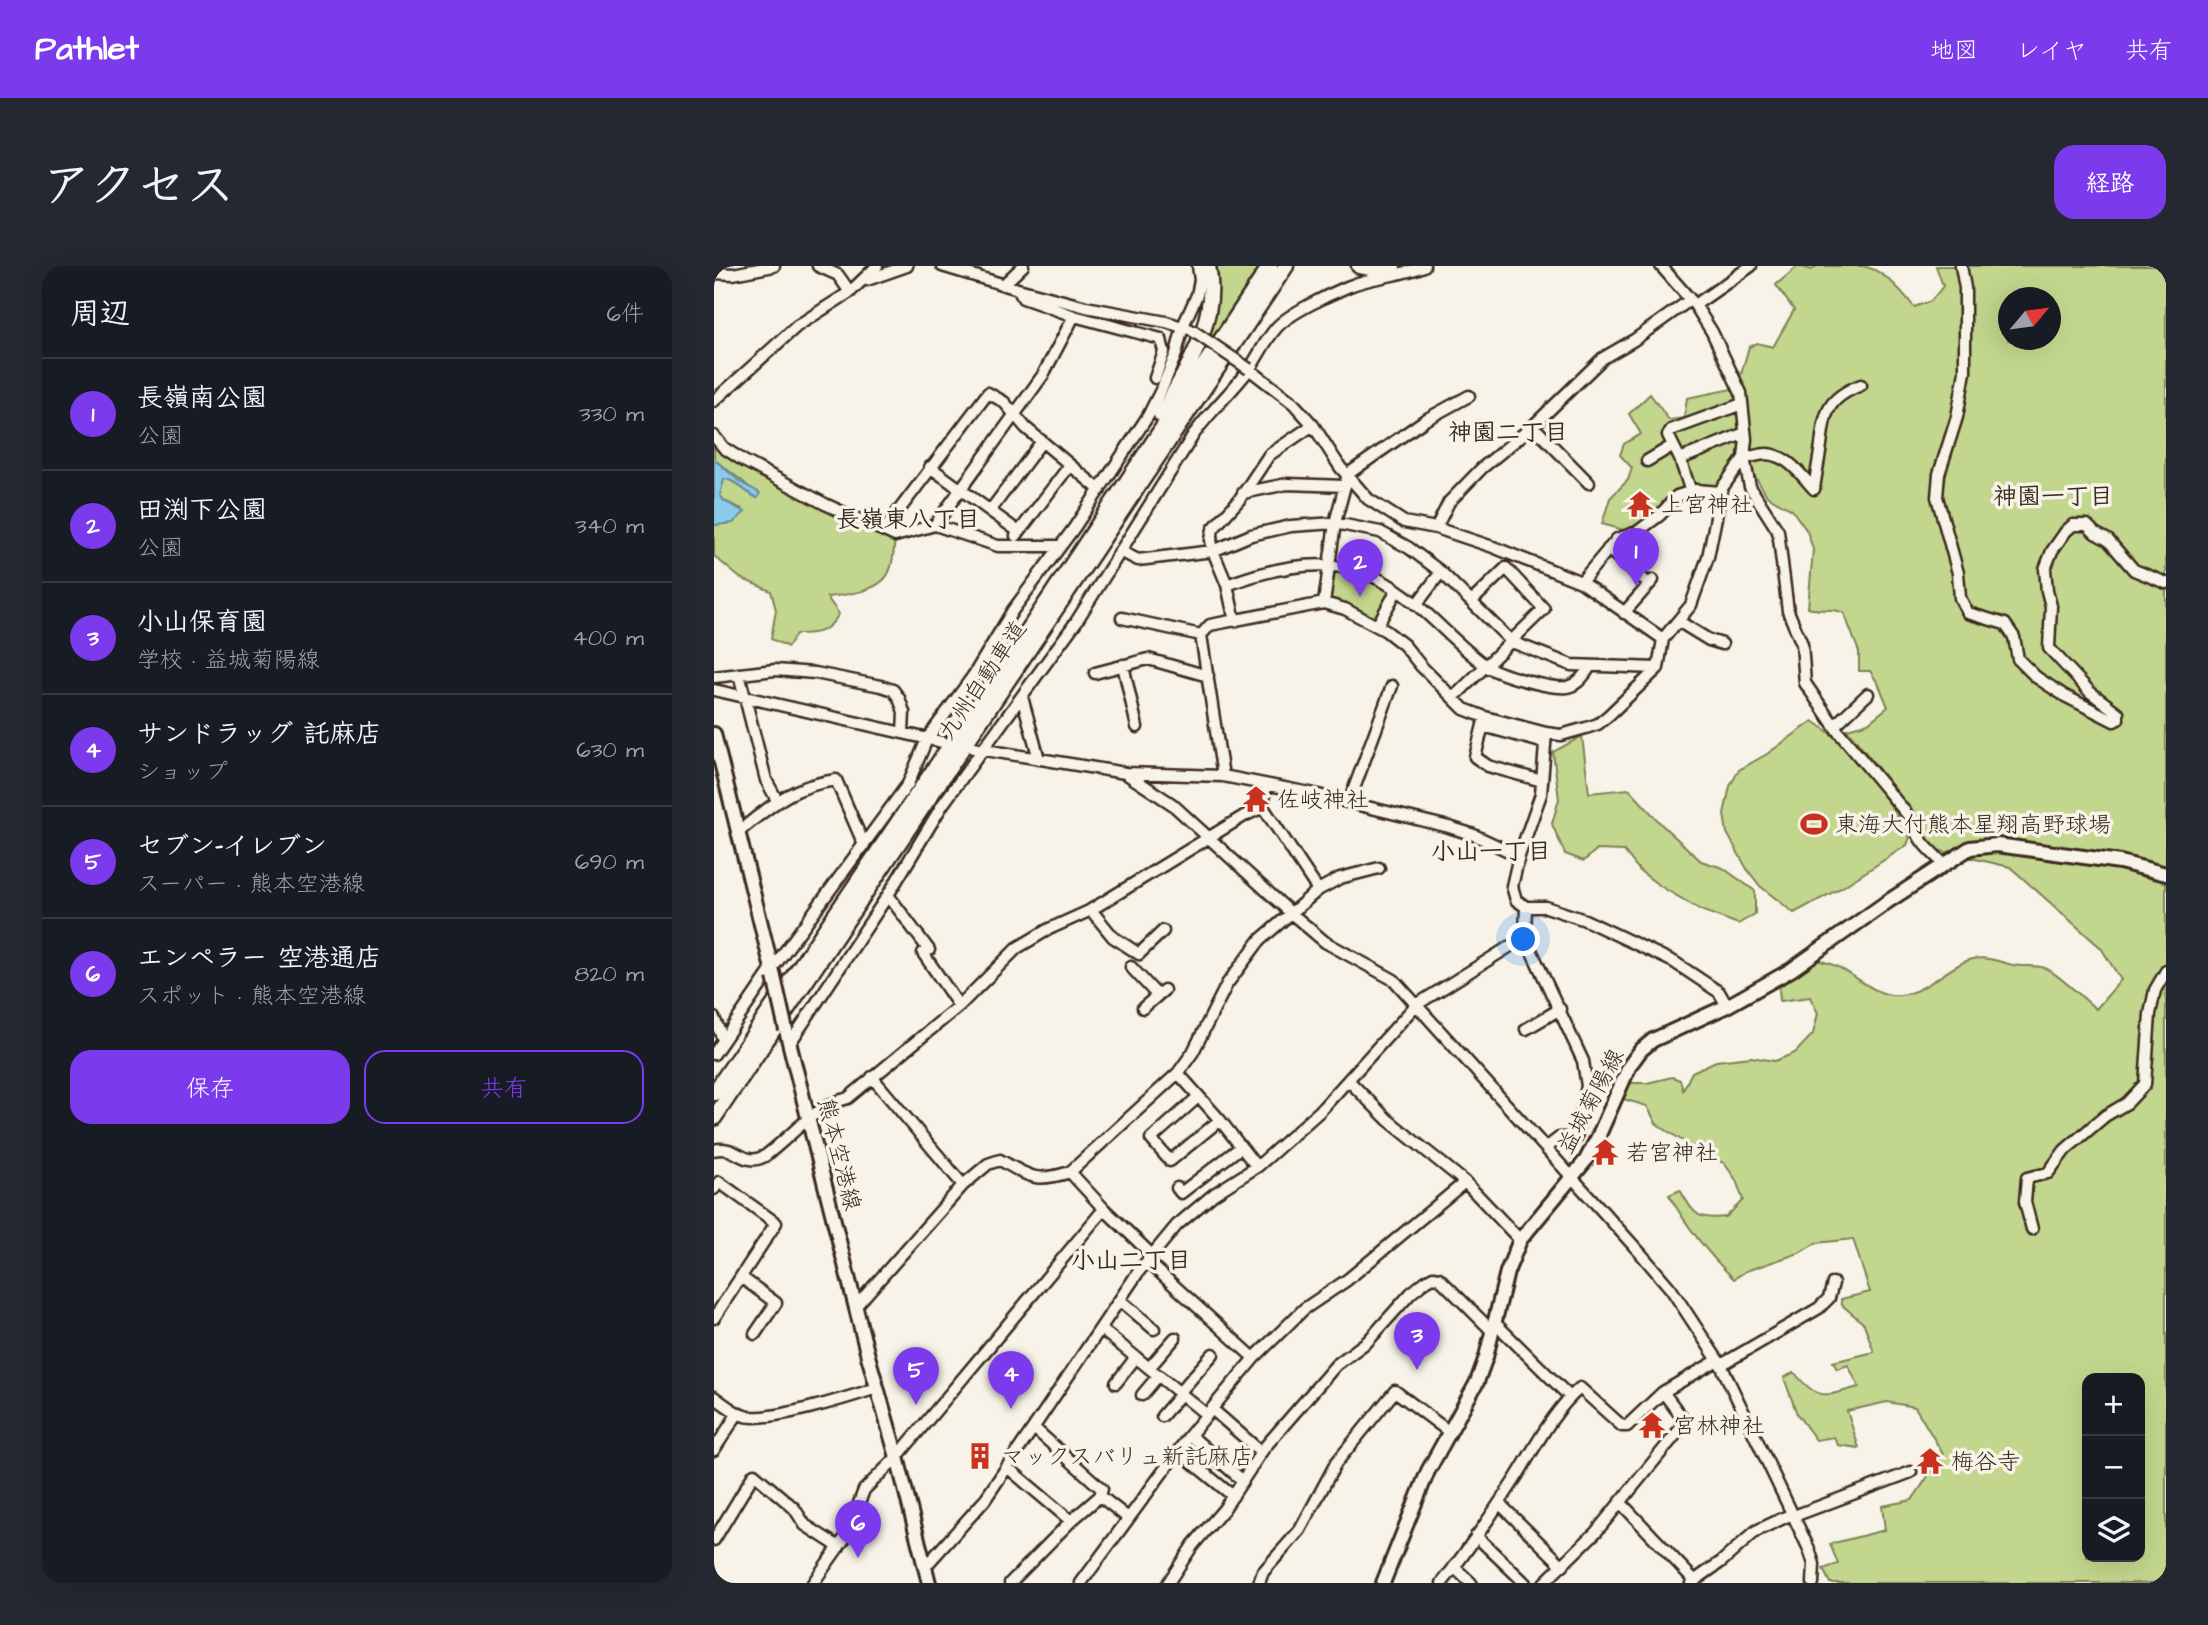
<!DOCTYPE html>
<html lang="ja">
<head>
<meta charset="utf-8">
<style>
  :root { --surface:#171b24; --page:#242831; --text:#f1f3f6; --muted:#9ea1a6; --line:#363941; --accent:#7c3aed }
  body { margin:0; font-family:"Architects Daughter","Klee One",sans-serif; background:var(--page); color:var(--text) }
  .controls { position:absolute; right:21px; bottom:21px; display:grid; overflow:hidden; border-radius:14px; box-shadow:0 7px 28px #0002 }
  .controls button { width:63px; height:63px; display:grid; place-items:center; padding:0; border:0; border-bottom:2px solid var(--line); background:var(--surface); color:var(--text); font:35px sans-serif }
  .compass { position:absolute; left:1284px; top:21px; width:63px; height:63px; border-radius:50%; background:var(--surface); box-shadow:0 7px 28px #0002; rotate:61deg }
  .you { position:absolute; left:810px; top:674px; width:24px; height:24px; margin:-18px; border:5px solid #fff; border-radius:50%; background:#1a73e8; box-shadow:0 0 0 10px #1a73e833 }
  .badge { display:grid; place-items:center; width:46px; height:46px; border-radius:50%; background:var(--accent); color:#fff; font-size:23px; font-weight:700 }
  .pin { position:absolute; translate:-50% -58px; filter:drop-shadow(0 2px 4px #0008) }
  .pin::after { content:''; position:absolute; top:37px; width:24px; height:21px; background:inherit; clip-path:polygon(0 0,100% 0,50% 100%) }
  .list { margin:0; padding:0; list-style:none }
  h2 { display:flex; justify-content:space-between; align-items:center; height:91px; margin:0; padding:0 28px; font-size:30px }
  h2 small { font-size:23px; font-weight:400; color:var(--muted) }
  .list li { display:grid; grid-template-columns:46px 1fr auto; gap:21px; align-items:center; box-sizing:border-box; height:112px; padding:0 28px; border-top:2px solid var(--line) }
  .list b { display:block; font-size:26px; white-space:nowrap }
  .list p { margin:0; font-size:23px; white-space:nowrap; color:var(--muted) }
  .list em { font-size:23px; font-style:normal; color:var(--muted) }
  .actions { display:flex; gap:14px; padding:21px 28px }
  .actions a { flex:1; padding:16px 0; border:2px solid var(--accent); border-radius:21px; text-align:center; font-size:24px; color:var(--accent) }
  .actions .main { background:var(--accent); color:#fff }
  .icon { flex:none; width:38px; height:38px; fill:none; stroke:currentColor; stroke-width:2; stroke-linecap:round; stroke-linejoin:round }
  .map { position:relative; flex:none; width:1452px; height:1317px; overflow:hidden; border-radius:21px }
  header { display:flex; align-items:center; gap:42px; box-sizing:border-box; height:98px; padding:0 35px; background:var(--accent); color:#fff }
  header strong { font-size:33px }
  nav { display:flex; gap:38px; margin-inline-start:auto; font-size:24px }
  .intro { display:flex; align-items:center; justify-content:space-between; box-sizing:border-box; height:168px; padding:0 42px }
  h1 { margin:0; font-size:49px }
  .button { padding:18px 32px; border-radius:21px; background:var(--accent); color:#fff; font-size:24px; font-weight:700 }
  main { display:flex; gap:42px; padding:0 42px }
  aside { flex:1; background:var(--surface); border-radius:21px; box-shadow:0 7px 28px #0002 }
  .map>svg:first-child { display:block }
  .green { fill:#c2d78d; stroke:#7e8056; stroke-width:2; fill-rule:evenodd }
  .water { fill:#8bccec; stroke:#6b8b9a; stroke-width:2 }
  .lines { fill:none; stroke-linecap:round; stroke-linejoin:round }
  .minor-casing { stroke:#3b2a1e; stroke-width:15 }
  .major-casing { stroke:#3b2a1e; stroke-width:18 }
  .highway-casing { stroke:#3b2a1e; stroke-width:19 }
  .minor { stroke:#f7f3e8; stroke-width:10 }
  .major { stroke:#f7f3e8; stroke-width:12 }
  .highway { stroke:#f7f3e8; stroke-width:14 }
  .minor-bridge-casing { stroke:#3b2a1e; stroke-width:15; stroke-linecap:butt }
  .major-bridge-casing { stroke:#3b2a1e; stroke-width:18; stroke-linecap:butt }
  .minor-bridge { stroke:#f7f3e8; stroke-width:10 }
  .major-bridge { stroke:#f7f3e8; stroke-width:12 }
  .labels { text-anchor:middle; stroke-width:7; stroke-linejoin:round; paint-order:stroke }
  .poi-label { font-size:23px; fill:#3b2a1e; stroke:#f7f3e8; text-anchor:start }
  .street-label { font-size:23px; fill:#3b2a1e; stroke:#f7f3e8 }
  .neighbourhood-label { font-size:24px; font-weight:bold; fill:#3b2a1e; stroke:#f7f3e8 }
</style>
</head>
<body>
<header>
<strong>Pathlet</strong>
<nav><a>地図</a><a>レイヤ</a><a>共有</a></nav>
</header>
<div class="intro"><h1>アクセス</h1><a class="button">経路</a></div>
<main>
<aside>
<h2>周辺<small>6件</small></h2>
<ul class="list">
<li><span class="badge">1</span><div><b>長嶺南公園</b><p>公園</p></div><em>330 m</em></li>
<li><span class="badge">2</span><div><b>田渕下公園</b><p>公園</p></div><em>340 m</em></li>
<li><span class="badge">3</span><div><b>小山保育園</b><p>学校 · 益城菊陽線</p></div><em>400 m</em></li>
<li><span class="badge">4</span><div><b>サンドラッグ 託麻店</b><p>ショップ</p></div><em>630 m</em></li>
<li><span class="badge">5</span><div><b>セブン-イレブン</b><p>スーパー · 熊本空港線</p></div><em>690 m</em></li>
<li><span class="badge">6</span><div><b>エンペラー 空港通店</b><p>スポット · 熊本空港線</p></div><em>820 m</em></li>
</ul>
<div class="actions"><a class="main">保存</a><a>共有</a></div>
</aside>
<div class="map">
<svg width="1452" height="1317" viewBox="0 0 1452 1317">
  <rect width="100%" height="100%" fill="#f7f3e8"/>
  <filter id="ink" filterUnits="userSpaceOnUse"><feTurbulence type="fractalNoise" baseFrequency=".0143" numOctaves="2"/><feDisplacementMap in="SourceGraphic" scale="14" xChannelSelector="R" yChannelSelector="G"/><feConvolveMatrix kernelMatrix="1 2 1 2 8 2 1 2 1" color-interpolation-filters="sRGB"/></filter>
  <g filter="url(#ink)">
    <!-- green -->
    <path class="green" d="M 498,0 L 546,0 L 486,91 Z
      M 1084,0 L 1098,4 L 1103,0 C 1118,0 1134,0 1148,0 C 1169,3 1188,25 1200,41 L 1217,35 L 1229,20 L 1222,0 L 1452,0 L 1452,1317 L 1116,1317 L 1109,1303 L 1124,1298 L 1116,1278 L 1171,1264 L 1168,1240 L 1198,1234 L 1229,1188 L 1201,1141 L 1173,1136 L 1133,1145 L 1145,1182 L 1124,1179 L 1120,1171 L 1102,1174 L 1083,1148 L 1070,1112 L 1080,1106 C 1104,1136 1111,1130 1145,1121 L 1134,1099 L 1123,1103 L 1119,1096 L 1160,1086 L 1150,1058 L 1128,1039 L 1127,1033 L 1156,1026 L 1139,973 L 1102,977 L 1085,987 L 1032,1005 L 1020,1013 C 993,987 973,961 955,929 L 966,924 C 981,949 982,954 1012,951 L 1029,934 L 1022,914 L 1010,897 L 993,890 L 950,863 L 942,857 L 933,840 L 906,832 L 911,817 L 933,817 L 958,811 L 966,814 L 969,824 L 978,806 L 1002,795 L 1037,791 L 1061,795 L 1081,787 L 1099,768 L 1104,747 L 1096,731 L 1066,735 L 1065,722 L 1098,694 C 1134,695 1154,732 1186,729 C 1208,727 1228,707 1248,697 C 1266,687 1282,695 1299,699 C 1309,701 1322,699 1331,702 C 1343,707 1370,733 1382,743 L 1407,714 L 1387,682 L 1296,601 L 1223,584 L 1210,569 L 1202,550 L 1133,463 L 1154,457 L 1174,441 L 1165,419 L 1156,405 L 1145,405 L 1145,386 L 1130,347 C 1118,341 1107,346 1094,342 L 1099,283 L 1093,265 L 1078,244 L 1053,230 L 1037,204 L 1004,222 L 981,221 L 913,265 L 888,258 L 896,232 L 914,214 L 918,202 L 906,189 L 910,178 L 927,168 L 915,148 L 936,128 L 955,154 L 970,152 L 973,132 L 1023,122 L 1035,81 L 1043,77 L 1059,81 L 1080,44 L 1062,19 ZM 1294,32 L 1336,32 L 1336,74 L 1294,74 ZM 1373,1112 L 1426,1112 L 1426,1291 L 1373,1291 Z
      M 0,174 L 10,182 L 181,270 C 180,281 180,298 174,308 C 164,326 131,329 113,331 L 125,348 C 114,367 102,368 82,368 L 74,381 L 57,373 L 62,344 L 57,325 L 26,312 L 0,290 L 0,259 L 18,257 L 28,243 L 10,235 L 6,229 L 10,212 C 23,215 30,226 43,231 C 34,216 14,206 0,193 Z
      M 621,305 L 643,309 L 676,325 L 677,328 L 662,353 L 616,335 Z
      M 1099,455 C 1135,477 1175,534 1196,571 L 1193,579 L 1127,622 L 1080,647 L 1046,620 L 1033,603 L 1013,567 L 1010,548 L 1016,520 L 1025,504 L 1053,488 Z
      M 868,470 L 875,527 L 915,523 L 948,559 L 987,595 L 1009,602 L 1041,625 L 1041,648 L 1024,658 L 987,644 L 946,620 L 926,605 L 910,585 L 882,584 L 870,595 L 851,588 L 838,558 L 845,533 L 839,486 Z"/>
    <!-- water -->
    <path class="water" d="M 0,193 L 26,216 L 46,227 L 43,232 C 30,226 23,214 10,213 L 6,229 L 10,235 L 31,246 L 19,257 L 0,259 Z"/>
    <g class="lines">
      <defs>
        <path id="minor" d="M 104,0 L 124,9 L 136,26
          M 228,0 L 304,23 L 372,41 L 452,56 L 475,63
          M 947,0 L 981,39 L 998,66 L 1027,127 L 1032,173 L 1030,192 L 1036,221 L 1064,265 L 1074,345 L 1088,378 L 1091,417 L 1123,464 L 1198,554 C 1205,576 1213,582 1230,598
          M 1247,0 L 1251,22 L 1251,106 L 1243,151 L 1225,208 L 1223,231 L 1244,307 L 1246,332 L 1254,347 L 1291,358 L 1300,371 L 1304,393 L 1322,411 L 1351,430 L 1400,455 L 1404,453 L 1404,447 L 1376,426 L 1335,382 L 1337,340 L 1333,325 L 1331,303 L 1338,285 L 1352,265 L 1359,259 L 1373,259 L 1381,267 L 1394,274 L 1420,304 L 1452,317
          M 0,7 L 19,8 L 60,0
          M 153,14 L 193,0
          M 289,19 L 309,0
          M 981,39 L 1037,0
          M 360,50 L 447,73 L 450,86 L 441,112
          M 535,103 L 579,137 L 599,159 L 626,201 L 654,233 L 690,256 L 722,262 L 779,281 L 867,316 L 949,373
          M 0,135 L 83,60 L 136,26 L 163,0
          M 819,160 L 875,217
          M 0,170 L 10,182 L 30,195 L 111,238 L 181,270 L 221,259 L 284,280 L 346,280
          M 966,193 L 1031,167
          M 933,195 L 958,180
          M 216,201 L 305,266
          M 977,226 L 966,193 L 954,169 L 957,164 L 1028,138
          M 529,227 L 573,218 L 631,220
          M 276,245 L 328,175
          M 221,259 L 329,109 L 360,50 L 309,32 L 304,23
          M 722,262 L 735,236 L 768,202 L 819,160 L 889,92 L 920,74 L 976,34
          M 170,264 L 274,127 L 290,136 L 312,162 L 386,224
          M 302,270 L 356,199
          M 894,283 L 935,318
          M 406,285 L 424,294 L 499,285 L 537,269 L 577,260 L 621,257 L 666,266 L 695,282 L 727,306 L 798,376 L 857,399 L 944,402
          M 867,316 L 903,273 L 923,266 L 946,249 L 963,230 L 982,224 L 1007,226
          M 513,319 C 555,303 604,291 648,306 C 700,324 729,369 771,399 C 784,409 837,423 853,421 C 864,419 871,409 876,400
          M 610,337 L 621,257 L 634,208 L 711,154 L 755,130
          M 703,338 L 727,306
          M 910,347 L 939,314
          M 408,352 L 487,369
          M 521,355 L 513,319 L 499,285 L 497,274 L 499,263 L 525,234 L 555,189 L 599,159
          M 964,355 L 995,374 L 1008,378
          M 663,360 L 683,324
          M 409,399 L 423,461
          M 381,407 L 434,393 L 494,410
          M 25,408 L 52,514 L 64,536
          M 0,411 L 61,404 L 101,407 L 167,420 L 179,424 L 185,432 L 190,446 L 189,467
          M 0,424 L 228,476
          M 308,431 L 325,493
          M 740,431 L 830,343 L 792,302 L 758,335
          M 771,451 L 761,491 L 774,500 L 828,515
          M 769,460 L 831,477
          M 1120,460 L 1154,428
          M 832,467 L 827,528 L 805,590 L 798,620 L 802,634 L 812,641 L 811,671 L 869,795 L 873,820 L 862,872 L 845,872 L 832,882
          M 259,482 L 411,507 L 509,510 L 596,527 L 735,561 L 760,569 L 805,590
          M 411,507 L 458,538 L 578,648 L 611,676 L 680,714 L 928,989 L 957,1023 L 1007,1099 L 1095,1283 L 1100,1298 L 1099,1317
          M 509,510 L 487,369 L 496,359 L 610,337 L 631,343 L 672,365 L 690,379 L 707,400 L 750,443 L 771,451 L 832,467 L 847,469 L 872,462 L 884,458 L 895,449 L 944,402 L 949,373 L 977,339 L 994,291 L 1008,222 L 1030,192 C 1037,191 1046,188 1053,188 C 1075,190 1087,209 1100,223 C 1102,208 1105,194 1107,179 C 1111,146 1113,132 1147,119
          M 635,536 L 678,420
          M 24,566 C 58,539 77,520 122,514 L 150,579
          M 604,624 L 626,612 L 665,602
          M 174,629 L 215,684 L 209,687 L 245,740
          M 812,641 L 832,641 L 871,654 L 960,696 L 1005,726 L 1013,740
          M 377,644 L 399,671 L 425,688 L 449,665
          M 417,701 L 443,729
          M 429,742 L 450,724
          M 0,752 L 9,773
          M 812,763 L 846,743
          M 76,777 L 174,629 L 229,538 L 362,356 L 480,168 C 497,144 519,125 536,102 C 545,89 552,73 563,61 C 576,47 614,29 633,21 C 658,10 685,11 710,0
          M 0,788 L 58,703 L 194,518 L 213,473 L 259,410 L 299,344 L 360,262 L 434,150 L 449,120 L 462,88 L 469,60 L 483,29 L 486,14 L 484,0
          M 464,807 L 506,854 L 542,900
          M 158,811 L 249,919
          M 634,814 L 674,854 L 751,916 L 806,974
          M 484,831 L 437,873 L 456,895 L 506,854
          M 0,884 C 23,878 29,902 51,890 C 79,869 99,841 134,832 L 245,740 L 303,682 L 335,663 L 375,645 L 530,550 L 549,541
          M 463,922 L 467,927 L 527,881
          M 0,923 L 5,916 L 62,957 L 0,1052
          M 390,943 L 438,989
          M 1318,963 L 1311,936 L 1313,912 L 1334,907 L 1351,884 L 1391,850 L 1413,837 L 1431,818 L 1436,748 L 1441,724 L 1452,705
          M 433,995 L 540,1092
          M 27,1011 L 62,1037 L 41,1068
          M 406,1034 L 440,1063
          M 142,1040 L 249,919 L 274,898 L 286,894 C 316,911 321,917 356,906 L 464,807 L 479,786 L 513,718 L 546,674 L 604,624 L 549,541 L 552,519
          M 780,1056 L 856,1131
          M 387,1063 L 493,1149
          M 1007,1099 L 1105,1042 L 1115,1032 L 1119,1017
          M 435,1102 L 461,1072
          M 402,1117 L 422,1091
          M 465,1127 L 499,1088
          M 428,1129 L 444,1110
          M 0,1131 C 9,1137 18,1145 28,1149 C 48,1159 139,1130 163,1122
          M 498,1143 L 547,1186
          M 448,1150 L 467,1128
          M 320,1162 L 388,1223 L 386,1230 L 414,1252
          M 476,1169 L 529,1215
          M 0,1184 L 24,1147
          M 464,1185 L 519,1230
          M 293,1201 L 357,1255 L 386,1230
          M 785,1237 L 849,1300
          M 907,1237 L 981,1315
          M 1080,1250 L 1197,1206
          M 762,1270 L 811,1317
          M 0,1274 L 40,1208 L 80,1242 L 91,1259 L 125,1281
          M 740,1301 L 757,1317
          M 210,1302 L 270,1235 L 425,1005 L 463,959 L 500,928 L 544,900 L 606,845 L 702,739 L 811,671
          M 99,1317 L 133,1269 L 150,1224 L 183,1191 L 390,943 L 356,906
          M 296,1317 L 357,1255
          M 367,1317 L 476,1169 L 540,1092 L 590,1043 L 633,1014 L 751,916
          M 454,1317 L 479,1279 L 510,1243 L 550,1182 L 622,1099 L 654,1075 L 697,1027 L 712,1015 L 719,1011 L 725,1012 L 778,1065
          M 545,1317 L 549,1306 L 586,1264 L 622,1197 L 681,1125 L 734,1165
          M 728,1317 C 755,1283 779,1247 803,1210 C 822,1180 839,1145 866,1122 L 908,1160 L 913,1160 L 949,1126 L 1004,1094
          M 830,1317 L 882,1266 L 967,1162 L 967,1150 L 949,1126
          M 977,1317 L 1007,1296 L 1042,1265 L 1078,1248"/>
        <path id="major" d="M 0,468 L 60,711
          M 72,764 L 154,1090 L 183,1191 L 215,1317
          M 669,1317 L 714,1205 L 763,1116 L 772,1091 L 793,1006 L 806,974 L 872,894 L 884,871 L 916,799 L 927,784 L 939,774 L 1013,740 L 1077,704 L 1173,636 L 1256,582 L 1283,579 L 1406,596 L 1452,608"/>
        <path id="highway" d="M 645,0 L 663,3 L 679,0
          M 447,149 C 472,105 506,53 494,0
          M 0,827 L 293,396 L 556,0
          M 0,852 L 572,0"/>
      </defs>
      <!-- minor casing -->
      <use href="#minor" class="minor-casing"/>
      <!-- major casing -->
      <use href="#major" class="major-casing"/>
      <!-- highway casing -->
      <use href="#highway" class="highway-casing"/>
      <!-- minor -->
      <use href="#minor" class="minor"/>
      <!-- major -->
      <use href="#major" class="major"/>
      <!-- highway -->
      <use href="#highway" class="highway"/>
      <defs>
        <path id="minor-bridge" d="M 479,65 L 535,103"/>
        <path id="major-bridge" d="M 60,711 L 72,764"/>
      </defs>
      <!-- minor-bridge casing -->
      <use href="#minor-bridge" class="minor-bridge-casing"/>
      <!-- major-bridge casing -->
      <use href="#major-bridge" class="major-bridge-casing"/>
      <!-- minor-bridge -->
      <use href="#minor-bridge" class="minor-bridge"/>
      <!-- major-bridge -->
      <use href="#major-bridge" class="major-bridge"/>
    </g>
  </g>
  <!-- icons -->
  <defs>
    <symbol id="temple-bare" viewBox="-9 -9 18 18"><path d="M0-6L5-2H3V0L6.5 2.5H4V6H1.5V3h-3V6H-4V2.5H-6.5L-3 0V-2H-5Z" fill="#c8321e" stroke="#f7f3e8" stroke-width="2.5" paint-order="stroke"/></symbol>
    <symbol id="stadium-bare" viewBox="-9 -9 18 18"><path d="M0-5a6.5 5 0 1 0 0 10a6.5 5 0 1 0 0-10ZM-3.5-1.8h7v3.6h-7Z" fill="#c8321e" stroke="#f7f3e8" stroke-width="2.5" paint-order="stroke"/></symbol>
    <symbol id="building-bare" viewBox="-9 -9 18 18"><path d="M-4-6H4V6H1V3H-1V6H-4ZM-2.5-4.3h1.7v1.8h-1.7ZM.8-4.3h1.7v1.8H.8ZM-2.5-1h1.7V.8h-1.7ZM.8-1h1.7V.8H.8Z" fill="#c8321e" stroke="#f7f3e8" stroke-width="2.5" paint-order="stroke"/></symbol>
  </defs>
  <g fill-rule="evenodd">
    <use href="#temple-bare" x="907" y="219" width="38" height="38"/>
    <use href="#temple-bare" x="523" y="514" width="38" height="38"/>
    <use href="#stadium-bare" x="1081" y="539" width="38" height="38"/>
    <use href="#temple-bare" x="872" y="867" width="38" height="38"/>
    <use href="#temple-bare" x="919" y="1140" width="38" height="38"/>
    <use href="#building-bare" x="247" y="1171" width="38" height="38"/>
    <use href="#temple-bare" x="1197" y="1176" width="38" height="38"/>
  </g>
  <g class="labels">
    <!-- poi labels -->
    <g class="poi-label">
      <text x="947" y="246">上宮神社</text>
      <text x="563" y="541">佐岐神社</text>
      <text x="1121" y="566">東海大付熊本星翔高野球場</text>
      <text x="912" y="894">若宮神社</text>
      <text x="959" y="1167">宮林神社</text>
      <text x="287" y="1198">マックスバリュ新託麻店</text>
      <text x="1237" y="1203">梅谷寺</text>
    </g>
    <!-- street labels -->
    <g class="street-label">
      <text transform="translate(268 414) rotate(-56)" y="8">九州自動車道</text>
      <text transform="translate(876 835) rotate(-62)" y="8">益城菊陽線</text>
      <text transform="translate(126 888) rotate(76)" y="8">熊本空港線</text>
    </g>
    <!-- neighbourhood labels -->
    <g class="neighbourhood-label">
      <text x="794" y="174">神園二丁目</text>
      <text x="1339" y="238">神園一丁目</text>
      <text x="194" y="261">長嶺東八丁目</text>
      <text x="777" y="593">小山一丁目</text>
      <text x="417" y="1002">小山二丁目</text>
    </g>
  </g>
</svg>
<div class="controls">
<button>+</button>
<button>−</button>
<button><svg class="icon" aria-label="layers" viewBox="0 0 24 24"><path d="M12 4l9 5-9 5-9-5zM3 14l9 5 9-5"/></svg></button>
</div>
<svg class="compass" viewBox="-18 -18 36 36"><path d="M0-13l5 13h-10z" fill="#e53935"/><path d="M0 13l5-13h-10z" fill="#9ea1a6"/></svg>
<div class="you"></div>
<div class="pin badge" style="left:922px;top:320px">1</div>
<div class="pin badge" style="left:646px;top:331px">2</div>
<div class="pin badge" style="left:703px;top:1104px">3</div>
<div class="pin badge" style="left:297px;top:1143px">4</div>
<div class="pin badge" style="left:202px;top:1139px">5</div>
<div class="pin badge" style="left:144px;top:1292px">6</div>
</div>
</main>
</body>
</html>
